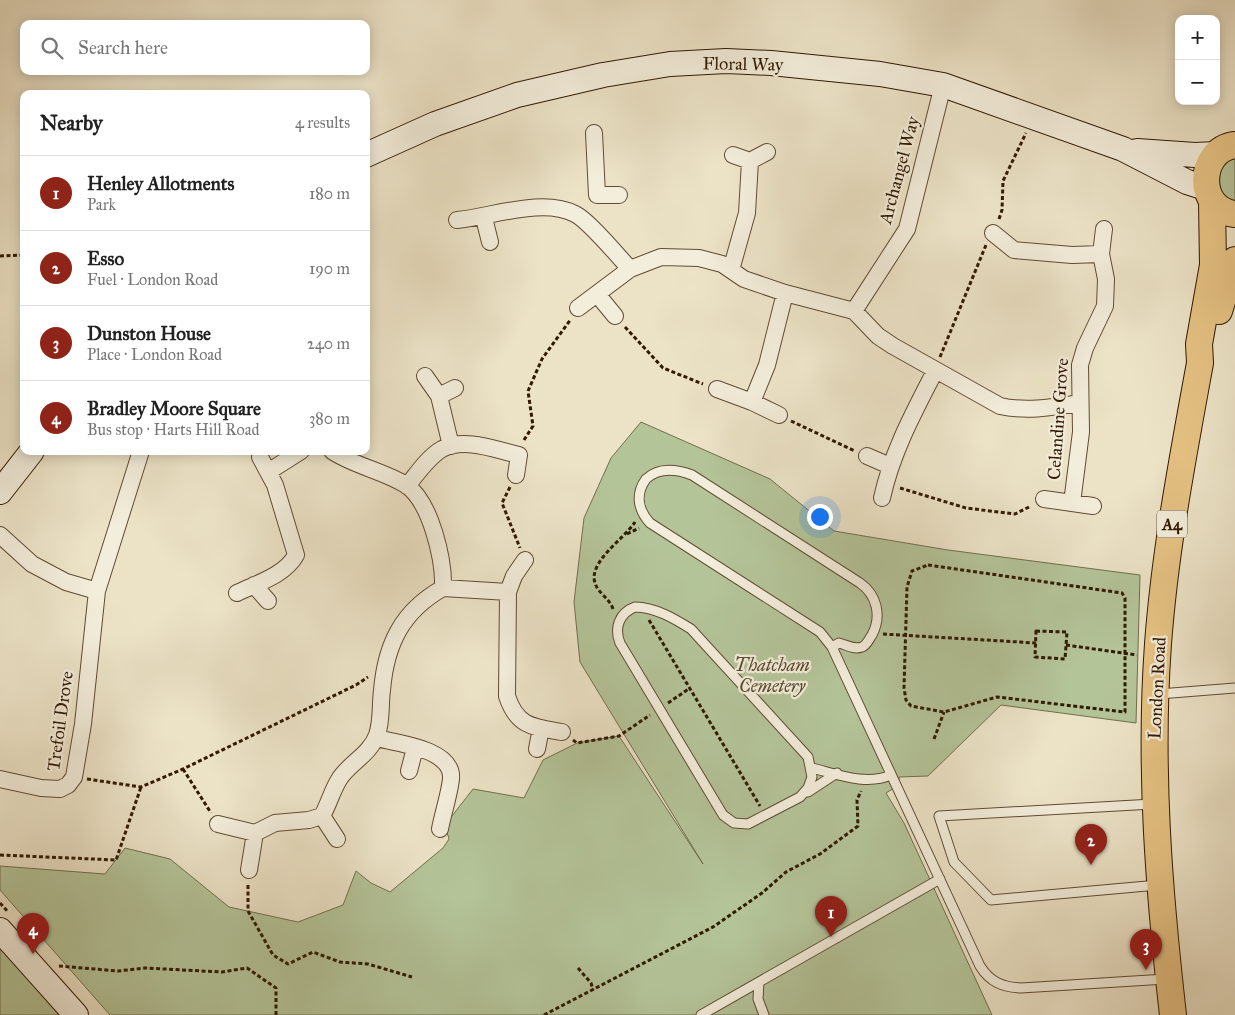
<!DOCTYPE html>
<html lang="en">
<head>
<meta charset="utf-8">
<style>
  :root { --surface:#fff; --page:#f6f6f6; --text:#222; --muted:#767676; --line:#e0e0e0; --accent:#8f2418 }
  body { margin:0; font-family:"IM FELL Great Primer",serif; background:var(--page); color:var(--text) }
  .controls { position:absolute; right:15px; top:15px; display:grid; overflow:hidden; border-radius:10px; box-shadow:0 2px 12px #0003 }
  .controls button { width:45px; height:45px; display:grid; place-items:center; padding:0; border:0; border-bottom:1px solid var(--line); background:var(--surface); color:var(--text); font:25px sans-serif }
  .you { position:absolute; left:819px; top:516px; width:18px; height:18px; margin:-12px; border:4px solid #fff; border-radius:50%; background:#1a73e8; box-shadow:0 0 0 8px #1a73e833 }
  .badge { display:grid; place-items:center; width:32px; height:32px; border-radius:50%; background:var(--accent); color:#fff; font-size:16px; font-weight:700 }
  .pin { position:absolute; translate:-50% -41px; filter:drop-shadow(0 1px 2px #0008) }
  .pin::after { content:''; position:absolute; top:26px; width:18px; height:15px; background:inherit; clip-path:polygon(0 0,100% 0,50% 100%) }
  .list { margin:0; padding:0; list-style:none }
  h2 { display:flex; justify-content:space-between; align-items:center; height:65px; margin:0; padding:0 20px; font-size:21px }
  h2 small { font-size:16px; font-weight:400; color:var(--muted) }
  .list li { display:grid; grid-template-columns:32px 1fr auto; gap:15px; align-items:center; box-sizing:border-box; height:75px; padding:0 20px; border-top:1px solid var(--line) }
  .list b { display:block; font-size:19px; white-space:nowrap }
  .list p { margin:0; font-size:16px; white-space:nowrap; color:var(--muted) }
  .list em { font-size:16px; font-style:normal; color:var(--muted) }
  .icon { flex:none; width:28px; height:28px; fill:none; stroke:currentColor; stroke-width:2; stroke-linecap:round; stroke-linejoin:round }
  .map { position:relative; flex:none; width:1235px; height:1015px; overflow:hidden }
  .search { position:absolute; background:var(--surface); box-shadow:0 2px 12px #0003; left:20px; top:20px; width:350px; height:55px; display:flex; align-items:center; gap:12px; box-sizing:border-box; padding:0 18px; border-radius:10px; color:var(--muted); font-size:19px }
  .panel { position:absolute; background:var(--surface); box-shadow:0 2px 12px #0003; left:20px; top:90px; width:350px; height:365px; border-radius:10px }
  .map>svg:first-child { display:block }
  .green { fill:#b4c499; stroke:#726e4d }
  .lines { fill:none; stroke-linecap:round; stroke-linejoin:round }
  .lane-casing { stroke:#604c32; stroke-width:11 }
  .street-casing { stroke:#604c32; stroke-width:18 }
  .secondary-casing { stroke:#311901; stroke-width:26 }
  .primary-casing { stroke:#311901; stroke-width:28 }
  .path { stroke:#311901; stroke-width:3; stroke-dasharray:4 2.5; stroke-linecap:butt }
  .lane { stroke:#f3eddb; stroke-width:9 }
  .street { stroke:#f3eddb; stroke-width:16 }
  .secondary { stroke:#f3eddb; stroke-width:24 }
  .primary { stroke:#e6c284; stroke-width:26 }
  .labels { text-anchor:middle; stroke-width:4.5; stroke-linejoin:round; paint-order:stroke }
  .shield { fill:#f3eddb; stroke:#6b5942; stroke-width:1 }
  .shield-label { font-size:16px; font-weight:bold; fill:#311901 }
  .street-label { font-size:18px; fill:#311901; stroke:#f3eddb }
  .park-label { font-size:18px; font-style:italic; fill:#584c2f; stroke:#f3eddb }
</style>
</head>
<body>
<div class="map">
<svg width="1235" height="1015" viewBox="0 0 1235 1015">
  <rect width="100%" height="100%" fill="#ece3c7"/>
  <filter id="stains"><feTurbulence type="fractalNoise" baseFrequency=".004" numOctaves="4"/><feColorMatrix values="0 0 0 0 .2 0 0 0 0 .09 0 0 0 0 .02 0 0 0 .5 -.17"/></filter>
  <radialGradient id="worn" r=".72"><stop offset=".6" stop-color="#630" stop-opacity="0"/><stop offset="1" stop-color="#630" stop-opacity=".3"/></radialGradient>
  <!-- green -->
  <path class="green" d="M 1235,151 L 1235,207 L 1224,202 L 1212,179 Z
    M 641,422 L 770,479 L 834,531 L 948,550 L 1140,575 L 1136,723 L 1001,705 L 928,776 L 899,777 L 899,785 L 886,793 L 904,823 L 992,1015 L 110,1015 L 0,890 L 0,866 L 105,874 L 125,848 L 170,859 L 229,907 L 298,922 L 343,905 L 356,871 L 371,883 L 390,892 L 443,848 L 449,839 L 445,825 L 473,789 L 524,798 L 543,760 L 577,743 L 619,736 L 703,864 L 580,662 L 574,602 L 584,518 L 611,458 Z
    M 0,946 L 59,1015 L 0,1015 Z"/>
  <g class="lines">
    <defs>
      <path id="lane" d="M 635,607 C 655,607 675,619 691,629 L 808,757 L 812,777 L 808,788 L 800,797 L 748,824 L 734,823 L 723,815 L 620,643 C 614,628 619,613 635,607 Z
        M 832,647 L 820,632 L 650,523 C 638,510 635,494 646,479 C 659,467 676,469 692,475 L 860,583 C 877,595 882,616 872,635 C 869,639 867,645 862,647 C 853,650 847,645 839,643 L 832,647 L 980,966 C 990,982 1002,987 1021,988 L 1166,979
        M 1159,694 L 1235,688
        M 812,768 C 837,774 866,786 891,775
        M 808,792 L 837,773
        M 1153,804 L 939,816 L 954,862 L 991,900 L 1158,885
        M 759,982 L 758,999 L 764,1015
        M 701,1015 L 940,879"/>
      <path id="street" d="M 594,133 L 597,195 L 619,195
        M 733,155 L 750,161 L 767,152
        M 484,218 L 490,242
        M 457,220 C 491,217 543,197 575,214 C 588,220 619,257 630,269
        M 993,233 L 1014,250 L 1072,255 L 1101,254
        M 731,270 L 747,213 L 750,161
        M 597,294 L 615,316
        M 578,308 L 630,269 L 661,257 L 699,258 L 722,264 L 744,279 L 785,293 L 854,311 L 878,336 L 893,346 L 1000,406 C 1027,412 1054,407 1080,403
        M 854,311 L 907,229 L 943,85
        M 425,376 L 439,396 L 451,446
        M 717,389 L 752,402 L 779,415
        M 439,396 L 455,388
        M 752,402 L 767,365 L 785,293
        M 867,456 L 890,466
        M 268,472 L 301,451
        M 407,486 C 417,474 428,457 442,449 C 465,437 496,450 519,455 L 516,475
        M 882,498 C 892,452 914,412 935,371
        M 1044,499 L 1093,506
        M 1072,503 L 1081,432 L 1080,365 L 1085,348 L 1105,306 L 1106,279 L 1101,254 L 1104,229
        M 0,535 L 32,564 L 66,582 L 97,591
        M 525,560 L 514,576 L 508,592 L 507,696 C 517,727 533,727 562,732
        M 254,585 L 268,601
        M 443,588 L 508,592
        M 237,593 C 258,583 285,575 296,555 L 275,485 L 260,457
        M 376,738 C 397,743 454,749 451,779 C 449,796 443,813 440,829
        M 537,749 L 541,728
        M 409,771 L 415,748
        M 0,779 L 41,788 L 60,789 L 68,785 L 74,777 L 83,724 L 97,591 L 141,451
        M 322,816 L 337,839
        M 218,824 L 255,833 L 275,823 L 309,820 L 322,816 C 329,804 332,790 340,778 C 350,763 370,754 377,735 C 382,720 380,706 382,690 C 386,644 402,611 443,588 C 444,560 431,502 406,485 C 384,471 354,466 332,451
        M 249,870 L 255,833"/>
      <path id="secondary" d="M 1137,151 L 1195,155 L 1216,154
        M 366,155 L 435,124 L 517,95 L 603,75 L 670,64 L 726,61 L 771,63 L 880,74 L 943,85 L 1123,149 L 1187,182 L 1206,188
        M 0,492 L 32,451
        M 0,930 L 76,1015"/>
      <path id="primary" d="M 1235,145 C 1197,150 1196,210 1235,214
        M 1219,311 L 1235,260
        M 1173,1015 C 1159,892 1149,768 1158,644 C 1165,550 1183,456 1200,363 L 1199,344 L 1213,265 L 1212,201"/>
    </defs>
    <!-- lane casing -->
    <use href="#lane" class="lane-casing"/>
    <!-- street casing -->
    <use href="#street" class="street-casing"/>
    <!-- secondary casing -->
    <use href="#secondary" class="secondary-casing"/>
    <!-- primary casing -->
    <use href="#primary" class="primary-casing"/>
    <!-- path -->
    <path class="path" d="M 999,219 L 1002,210 L 1003,181 L 1026,133
      M 0,256 L 24,255
      M 625,327 L 663,368 L 703,384
      M 940,357 L 986,245
      M 791,421 L 855,451
      M 524,440 L 533,426 L 528,391 L 542,359 L 571,319
      M 510,487 L 502,503 L 520,548
      M 900,488 L 966,508 L 1015,514 L 1031,506
      M 627,534 L 639,528
      M 928,565 L 1122,593 L 1125,598 L 1125,712 L 997,697 L 944,712 L 911,706 L 906,700 L 904,688 L 907,587 L 912,571 Z
      M 613,609 C 610,599 598,593 595,583 C 588,562 624,539 635,522
      M 649,620 L 760,806
      M 1036,631 L 1067,632 L 1065,659 L 1035,657 Z
      M 883,634 L 1036,643
      M 1066,645 L 1137,655
      M 668,703 L 690,688
      M 934,739 L 944,712
      M 573,740 L 577,743 L 619,736 L 650,715
      M 183,769 L 211,813
      M 87,779 L 141,787 L 183,769 L 356,685 L 368,677
      M 0,855 L 116,860 L 141,787
      M 248,885 L 248,911 L 273,955 L 288,964 L 313,952 L 340,962 L 368,964 L 412,977
      M 0,903 L 8,912
      M 59,966 L 118,971 L 145,968 L 222,972 L 247,968 L 276,988 L 276,1015
      M 578,968 L 591,983 L 593,990
      M 544,1015 L 713,927 L 762,893 L 786,872 L 820,854 L 858,826 L 857,800 L 861,791"/>
    <!-- lane -->
    <use href="#lane" class="lane"/>
    <!-- street -->
    <use href="#street" class="street"/>
    <!-- secondary -->
    <use href="#secondary" class="secondary"/>
    <!-- primary -->
    <use href="#primary" class="primary"/>
  </g>
  <g class="labels">
    <!-- shield labels -->
    <rect class="shield" x="1157" y="510.5" width="30" height="27" rx="4"/>
    <g class="shield-label">
      <text x="1172" y="530">A4</text>
    </g>
    <!-- street labels -->
    <g class="street-label">
      <text transform="translate(743 64) rotate(1)" y="6">Floral Way</text>
      <text transform="translate(899 170) rotate(-75)" y="6">Archangel Way</text>
      <text transform="translate(1058 419) rotate(-86)" y="6">Celandine Grove</text>
      <text transform="translate(1157 688) rotate(-87)" y="6">London Road</text>
      <text transform="translate(60 721) rotate(-82)" y="6">Trefoil Drove</text>
    </g>
    <!-- park labels -->
    <g class="park-label">
      <text x="772" y="671">Thatcham<tspan x="772" dy="21">Cemetery</tspan></text>
    </g>
  </g>
  <rect width="100%" height="100%" filter="url(#stains)"/>
  <rect width="100%" height="100%" fill="url(#worn)"/>
</svg>
<div class="controls">
<button>+</button>
<button>−</button>
</div>
<div class="you"></div>
<div class="pin badge" style="left:831px;top:937px">1</div>
<div class="pin badge" style="left:1091px;top:865px">2</div>
<div class="pin badge" style="left:1146px;top:970px">3</div>
<div class="pin badge" style="left:33px;top:954px">4</div>
<div class="search"><svg class="icon" aria-label="search" viewBox="0 0 24 24"><circle cx="10" cy="10" r="6"/><path d="M15 15l6 6"/></svg>Search here</div>
<section class="panel">
<h2>Nearby<small>4 results</small></h2>
<ul class="list">
<li><span class="badge">1</span><div><b>Henley Allotments</b><p>Park</p></div><em>180 m</em></li>
<li><span class="badge">2</span><div><b>Esso</b><p>Fuel · London Road</p></div><em>190 m</em></li>
<li><span class="badge">3</span><div><b>Dunston House</b><p>Place · London Road</p></div><em>240 m</em></li>
<li><span class="badge">4</span><div><b>Bradley Moore Square</b><p>Bus stop · Harts Hill Road</p></div><em>380 m</em></li>
</ul>
</section>
</div>
</body>
</html>
